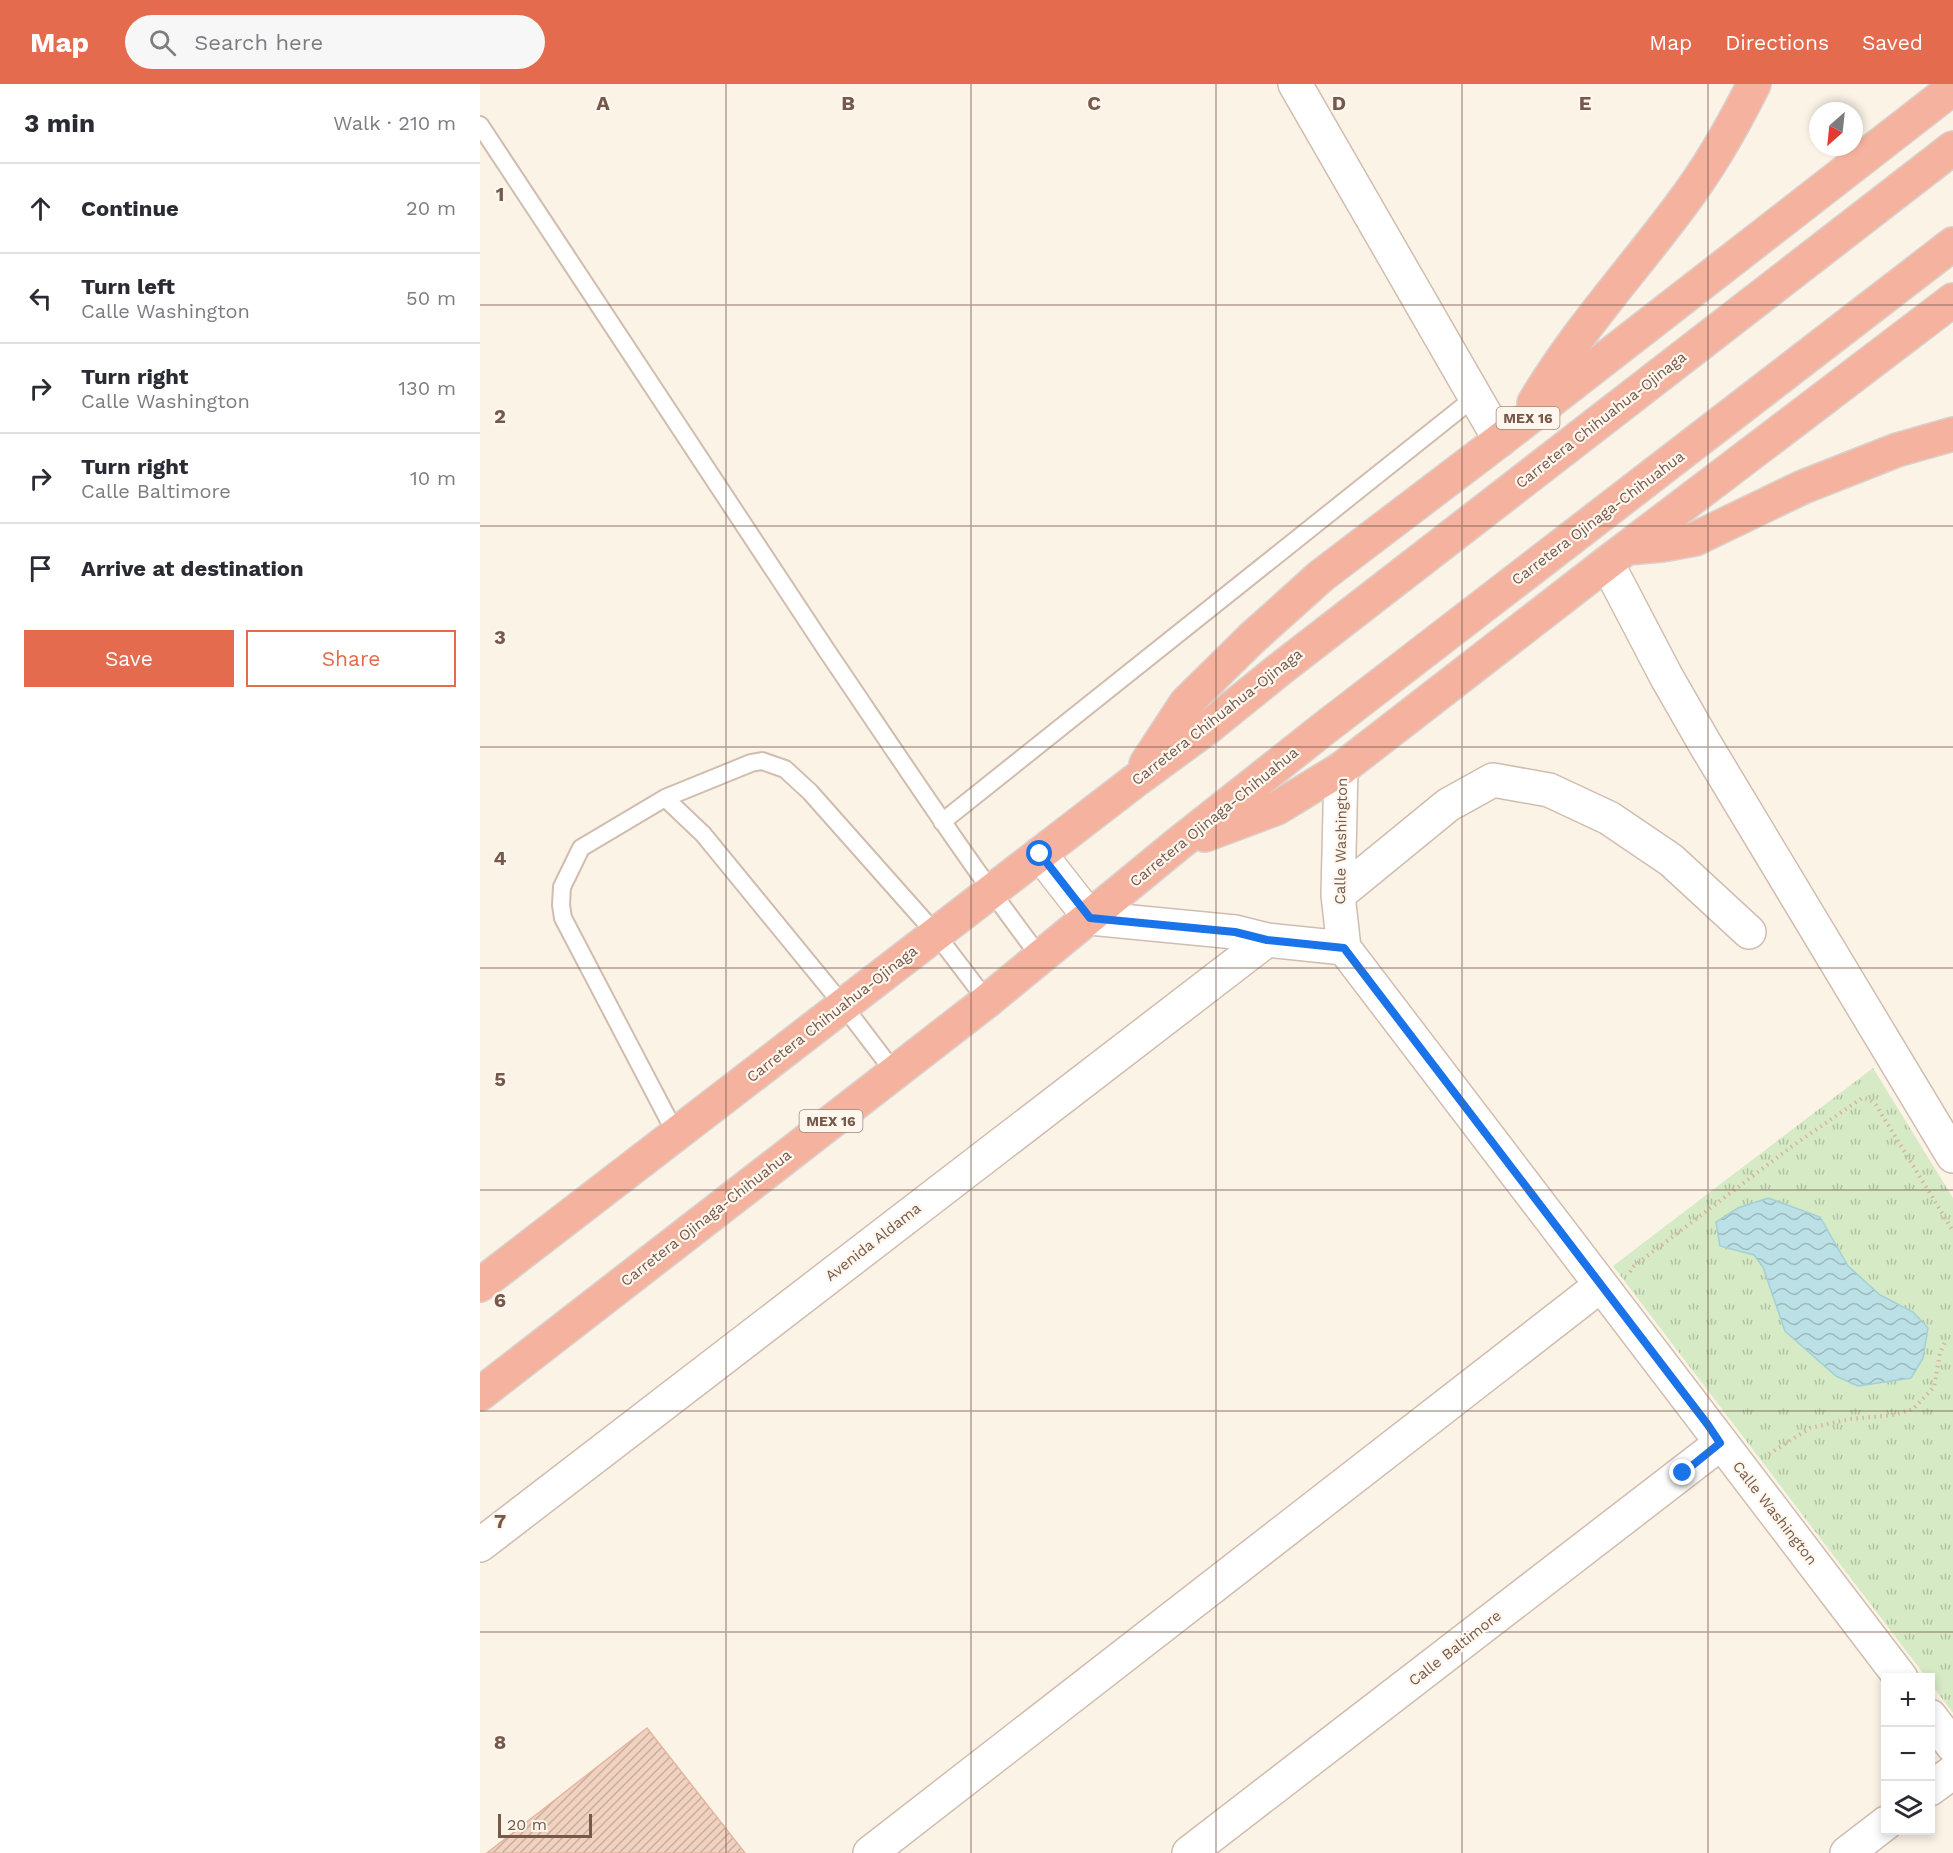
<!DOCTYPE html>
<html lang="en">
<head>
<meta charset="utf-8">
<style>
  :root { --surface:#fff; --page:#f7f7f7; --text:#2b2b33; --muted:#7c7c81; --line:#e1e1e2; --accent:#e46b4e }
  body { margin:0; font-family:"Work Sans",sans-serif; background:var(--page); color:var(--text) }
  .controls { position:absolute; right:18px; bottom:18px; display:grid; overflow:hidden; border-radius:0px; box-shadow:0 3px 9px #0003 }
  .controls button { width:54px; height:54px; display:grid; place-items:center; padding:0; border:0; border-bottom:2px solid var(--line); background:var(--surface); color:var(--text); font:30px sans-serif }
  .compass { position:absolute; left:1329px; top:18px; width:54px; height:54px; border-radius:50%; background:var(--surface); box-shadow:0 3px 9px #0003; rotate:207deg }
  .scale { position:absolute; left:18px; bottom:15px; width:94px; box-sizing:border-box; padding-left:6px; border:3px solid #75594b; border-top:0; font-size:16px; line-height:21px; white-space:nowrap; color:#75594b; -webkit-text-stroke:4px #fff7ed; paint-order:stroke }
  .stop { position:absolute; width:18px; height:18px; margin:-14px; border:4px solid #1a73e8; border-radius:50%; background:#fff }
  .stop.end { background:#1a73e8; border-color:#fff; box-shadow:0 2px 6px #0008 }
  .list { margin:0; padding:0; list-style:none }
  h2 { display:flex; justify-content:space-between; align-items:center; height:78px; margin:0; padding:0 24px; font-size:26px }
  h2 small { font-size:20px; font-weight:400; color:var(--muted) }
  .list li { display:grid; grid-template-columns:39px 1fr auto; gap:18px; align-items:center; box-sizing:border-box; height:90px; padding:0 24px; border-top:2px solid var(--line) }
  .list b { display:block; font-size:22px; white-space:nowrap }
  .list p { margin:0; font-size:20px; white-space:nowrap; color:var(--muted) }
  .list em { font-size:20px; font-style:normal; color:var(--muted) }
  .actions { display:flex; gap:12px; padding:18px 24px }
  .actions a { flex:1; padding:14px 0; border:2px solid var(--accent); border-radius:0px; text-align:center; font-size:21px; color:var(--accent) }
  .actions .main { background:var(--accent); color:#fff }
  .icon { flex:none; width:33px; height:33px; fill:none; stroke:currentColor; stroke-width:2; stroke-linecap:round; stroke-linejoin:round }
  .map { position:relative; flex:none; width:1473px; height:1769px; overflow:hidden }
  header { display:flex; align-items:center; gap:36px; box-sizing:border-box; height:84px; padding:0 30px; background:var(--accent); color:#fff }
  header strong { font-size:28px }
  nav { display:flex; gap:33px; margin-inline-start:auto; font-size:21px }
  .search { width:420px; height:54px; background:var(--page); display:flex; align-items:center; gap:15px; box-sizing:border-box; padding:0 21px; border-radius:33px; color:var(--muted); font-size:22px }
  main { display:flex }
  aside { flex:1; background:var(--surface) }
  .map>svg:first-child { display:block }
  .park { fill:url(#park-tufts) }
  .water { fill:url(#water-waves); stroke:#a2d0d7; stroke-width:1.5 }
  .building { fill:url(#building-hatch); stroke:#e3b79f; stroke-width:1.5 }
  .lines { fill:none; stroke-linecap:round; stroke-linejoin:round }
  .lane-casing { stroke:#d0bdaf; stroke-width:20 }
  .street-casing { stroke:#d0bdaf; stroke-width:36 }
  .highway-casing { stroke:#d8d1cd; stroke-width:36 }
  .path { stroke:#d6b4a2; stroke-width:4; stroke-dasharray:1.5 4.5; stroke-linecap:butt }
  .lane { stroke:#fff; stroke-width:16 }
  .street { stroke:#fff; stroke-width:33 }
  .highway { stroke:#f5b39f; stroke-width:33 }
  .route { stroke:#1a73e8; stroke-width:8 }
  .grid { fill:none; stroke:#75594b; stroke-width:1.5; stroke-opacity:0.55 }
  .labels { text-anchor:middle; stroke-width:4.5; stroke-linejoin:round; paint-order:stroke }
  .shield { fill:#fff7ed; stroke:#9e887c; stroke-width:1.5 }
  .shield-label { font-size:14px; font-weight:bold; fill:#75594b }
  .street-label { font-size:15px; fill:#75594b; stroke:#fff7ed }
  .grid-label { font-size:20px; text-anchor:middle; font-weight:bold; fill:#75594b; stroke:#fff7ed; stroke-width:4.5; stroke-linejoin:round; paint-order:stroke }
</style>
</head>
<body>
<header>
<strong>Map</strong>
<div class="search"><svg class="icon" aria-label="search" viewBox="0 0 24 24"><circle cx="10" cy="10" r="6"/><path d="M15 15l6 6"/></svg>Search here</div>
<nav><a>Map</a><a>Directions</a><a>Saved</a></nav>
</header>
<main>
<aside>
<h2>3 min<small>Walk · 210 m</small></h2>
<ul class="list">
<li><svg class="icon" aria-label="ahead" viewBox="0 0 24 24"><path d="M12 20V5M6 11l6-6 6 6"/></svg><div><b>Continue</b></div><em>20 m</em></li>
<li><svg class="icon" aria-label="left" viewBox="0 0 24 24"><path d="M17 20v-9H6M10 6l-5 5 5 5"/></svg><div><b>Turn left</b><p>Calle Washington</p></div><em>50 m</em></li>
<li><svg class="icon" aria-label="right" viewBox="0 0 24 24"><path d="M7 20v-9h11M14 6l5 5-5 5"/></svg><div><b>Turn right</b><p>Calle Washington</p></div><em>130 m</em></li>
<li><svg class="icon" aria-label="right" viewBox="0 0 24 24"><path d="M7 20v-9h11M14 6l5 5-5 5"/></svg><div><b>Turn right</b><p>Calle Baltimore</p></div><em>10 m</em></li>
<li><svg class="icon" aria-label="arrive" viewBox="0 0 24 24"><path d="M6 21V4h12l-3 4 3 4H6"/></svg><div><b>Arrive at destination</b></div></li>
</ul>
<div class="actions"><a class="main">Save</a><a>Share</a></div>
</aside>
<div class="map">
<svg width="1473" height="1769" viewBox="0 0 1473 1769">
  <defs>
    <pattern id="park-tufts" width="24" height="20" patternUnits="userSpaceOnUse" patternTransform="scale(1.5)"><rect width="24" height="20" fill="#d5eac5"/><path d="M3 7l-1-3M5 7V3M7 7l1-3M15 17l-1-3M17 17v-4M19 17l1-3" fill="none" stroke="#b1c1a2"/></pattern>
    <pattern id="water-waves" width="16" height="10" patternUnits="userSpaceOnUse" patternTransform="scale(1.5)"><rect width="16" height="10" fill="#bbe1e6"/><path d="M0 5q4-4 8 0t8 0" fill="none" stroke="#9db9bc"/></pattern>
    <pattern id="building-hatch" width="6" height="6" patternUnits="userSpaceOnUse" patternTransform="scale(1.5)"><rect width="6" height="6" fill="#f1d1bf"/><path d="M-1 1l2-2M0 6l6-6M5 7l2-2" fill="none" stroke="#c8ad9d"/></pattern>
  </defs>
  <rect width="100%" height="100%" fill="#fcf3e7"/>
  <!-- park -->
  <path class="park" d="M 1393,984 L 1473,1114 L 1473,1629 L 1451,1600 L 1450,1594 L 1446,1593 L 1133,1182 Z"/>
  <!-- water -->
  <path class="water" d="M 1288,1114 L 1340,1133 L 1368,1182 L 1400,1211 L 1433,1228 L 1448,1244 L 1443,1274 L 1431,1294 L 1378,1302 L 1356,1292 L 1305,1247 L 1283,1183 L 1274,1171 L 1240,1162 L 1236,1138 L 1258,1124 Z"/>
  <!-- building -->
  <path class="building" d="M 167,1644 L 265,1769 L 7,1769 Z"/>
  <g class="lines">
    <defs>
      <path id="lane" d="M 0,41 C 116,216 230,392 347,567 C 417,670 485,774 560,873
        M 185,714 L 271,679 L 282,677 L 305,685 L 330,708 L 456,850 L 507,917
        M 462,738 L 995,313
        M 196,1050 L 83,834 L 81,821 L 82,803 L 101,764 L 185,714 L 223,750 L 363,921 L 414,988"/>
      <path id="street" d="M 815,0 L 1020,356
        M 1127,479 L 1186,592 L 1225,660 L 1473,1072
        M 861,685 L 858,811 L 864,864 L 1421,1594
        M 560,770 L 610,834 L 755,848 L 787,856 L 864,864
        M 858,811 L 968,721 L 1013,696 L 1069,706 L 1129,734 L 1191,776 L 1269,848
        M 0,1461 L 787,856
        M 1450,1632 L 1473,1662
        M 1450,1705 L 1473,1688
        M 390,1769 L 1121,1201
        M 709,1769 L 1241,1359
        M 1367,1769 L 1406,1739"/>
      <path id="highway" d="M 1054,319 C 1096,248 1152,187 1201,121 C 1229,84 1253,42 1274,0
        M 1147,464 L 1182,461 L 1215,455 L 1323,403 L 1417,366 L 1473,350
        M 666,680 L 706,619 L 771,555 L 841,492 L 1020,356 L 1473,4
        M 725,751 L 797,724 L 861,685 L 1127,479 L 1473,216
        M 0,1201 L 656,696 L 727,644 L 800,585 L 1473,64
        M 0,1310 L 507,917 L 698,760 L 842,646 L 1473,160"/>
    </defs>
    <!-- lane casing -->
    <use href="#lane" class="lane-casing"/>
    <!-- street casing -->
    <use href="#street" class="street-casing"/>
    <!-- highway casing -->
    <use href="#highway" class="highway-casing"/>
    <!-- path -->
    <path class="path" d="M 1150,1188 L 1154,1182 L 1311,1063 L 1382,1014 L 1389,1015 L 1396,1021 L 1473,1147
      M 1289,1370 L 1330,1344 L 1370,1335 L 1414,1331 L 1433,1325 L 1454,1303 L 1460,1269 L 1466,1256"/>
    <!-- lane -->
    <use href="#lane" class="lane"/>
    <!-- street -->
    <use href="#street" class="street"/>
    <!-- highway -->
    <use href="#highway" class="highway"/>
  </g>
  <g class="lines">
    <!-- route -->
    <path class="route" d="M 560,770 L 610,834 L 755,848 L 787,856 L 864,864 L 1228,1341 L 1240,1359 L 1203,1389"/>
  </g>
  <!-- grid -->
  <path class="grid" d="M 246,0 L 246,1769M 491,0 L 491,1769M 736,0 L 736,1769M 982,0 L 982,1769M 1228,0 L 1228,1769M 0,221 L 1473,221M 0,442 L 1473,442M 0,663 L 1473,663M 0,884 L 1473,884M 0,1106 L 1473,1106M 0,1327 L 1473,1327M 0,1548 L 1473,1548"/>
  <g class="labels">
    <!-- shield labels -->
    <g class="shield">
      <rect x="1016.5" y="323" width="63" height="22" rx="4.5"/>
      <rect x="319.5" y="1026" width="63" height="22" rx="4.5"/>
    </g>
    <g class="shield-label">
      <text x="1048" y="339">MEX 16</text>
      <text x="351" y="1042">MEX 16</text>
    </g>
    <!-- street labels -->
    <g class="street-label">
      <text transform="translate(1121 336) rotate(-38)" y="5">Carretera Chihuahua-Ojinaga</text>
      <text transform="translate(1118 434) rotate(-37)" y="5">Carretera Ojinaga-Chihuahua</text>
      <text transform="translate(737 633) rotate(-38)" y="5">Carretera Chihuahua-Ojinaga</text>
      <text transform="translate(734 733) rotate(-39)" y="5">Carretera Ojinaga-Chihuahua</text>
      <text transform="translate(861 757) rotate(-89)" y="5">Calle Washington</text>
      <text transform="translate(352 930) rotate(-38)" y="5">Carretera Chihuahua-Ojinaga</text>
      <text transform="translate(226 1134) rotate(-38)" y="5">Carretera Ojinaga-Chihuahua</text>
      <text transform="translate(393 1158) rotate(-38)" y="5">Avenida Aldama</text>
      <text transform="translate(1295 1429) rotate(52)" y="5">Calle Washington</text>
      <text transform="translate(975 1564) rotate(-38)" y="5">Calle Baltimore</text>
    </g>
  </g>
  <g class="grid-label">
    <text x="123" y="26">A</text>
    <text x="368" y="26">B</text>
    <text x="614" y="26">C</text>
    <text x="859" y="26">D</text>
    <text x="1105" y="26">E</text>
    <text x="20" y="117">1</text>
    <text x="20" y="339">2</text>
    <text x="20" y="560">3</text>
    <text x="20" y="781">4</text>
    <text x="20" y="1002">5</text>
    <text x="20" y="1223">6</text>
    <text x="20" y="1444">7</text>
    <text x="20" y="1665">8</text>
  </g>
</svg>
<div class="controls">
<button>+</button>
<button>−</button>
<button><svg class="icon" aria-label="layers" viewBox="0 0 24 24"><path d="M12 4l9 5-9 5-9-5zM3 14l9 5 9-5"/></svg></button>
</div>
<svg class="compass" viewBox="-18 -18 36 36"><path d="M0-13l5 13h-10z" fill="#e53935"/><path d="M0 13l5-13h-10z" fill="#7c7c81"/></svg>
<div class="scale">20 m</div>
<div class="stop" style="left:560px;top:770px"></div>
<div class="stop end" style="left:1203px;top:1389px"></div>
</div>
</main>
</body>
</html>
